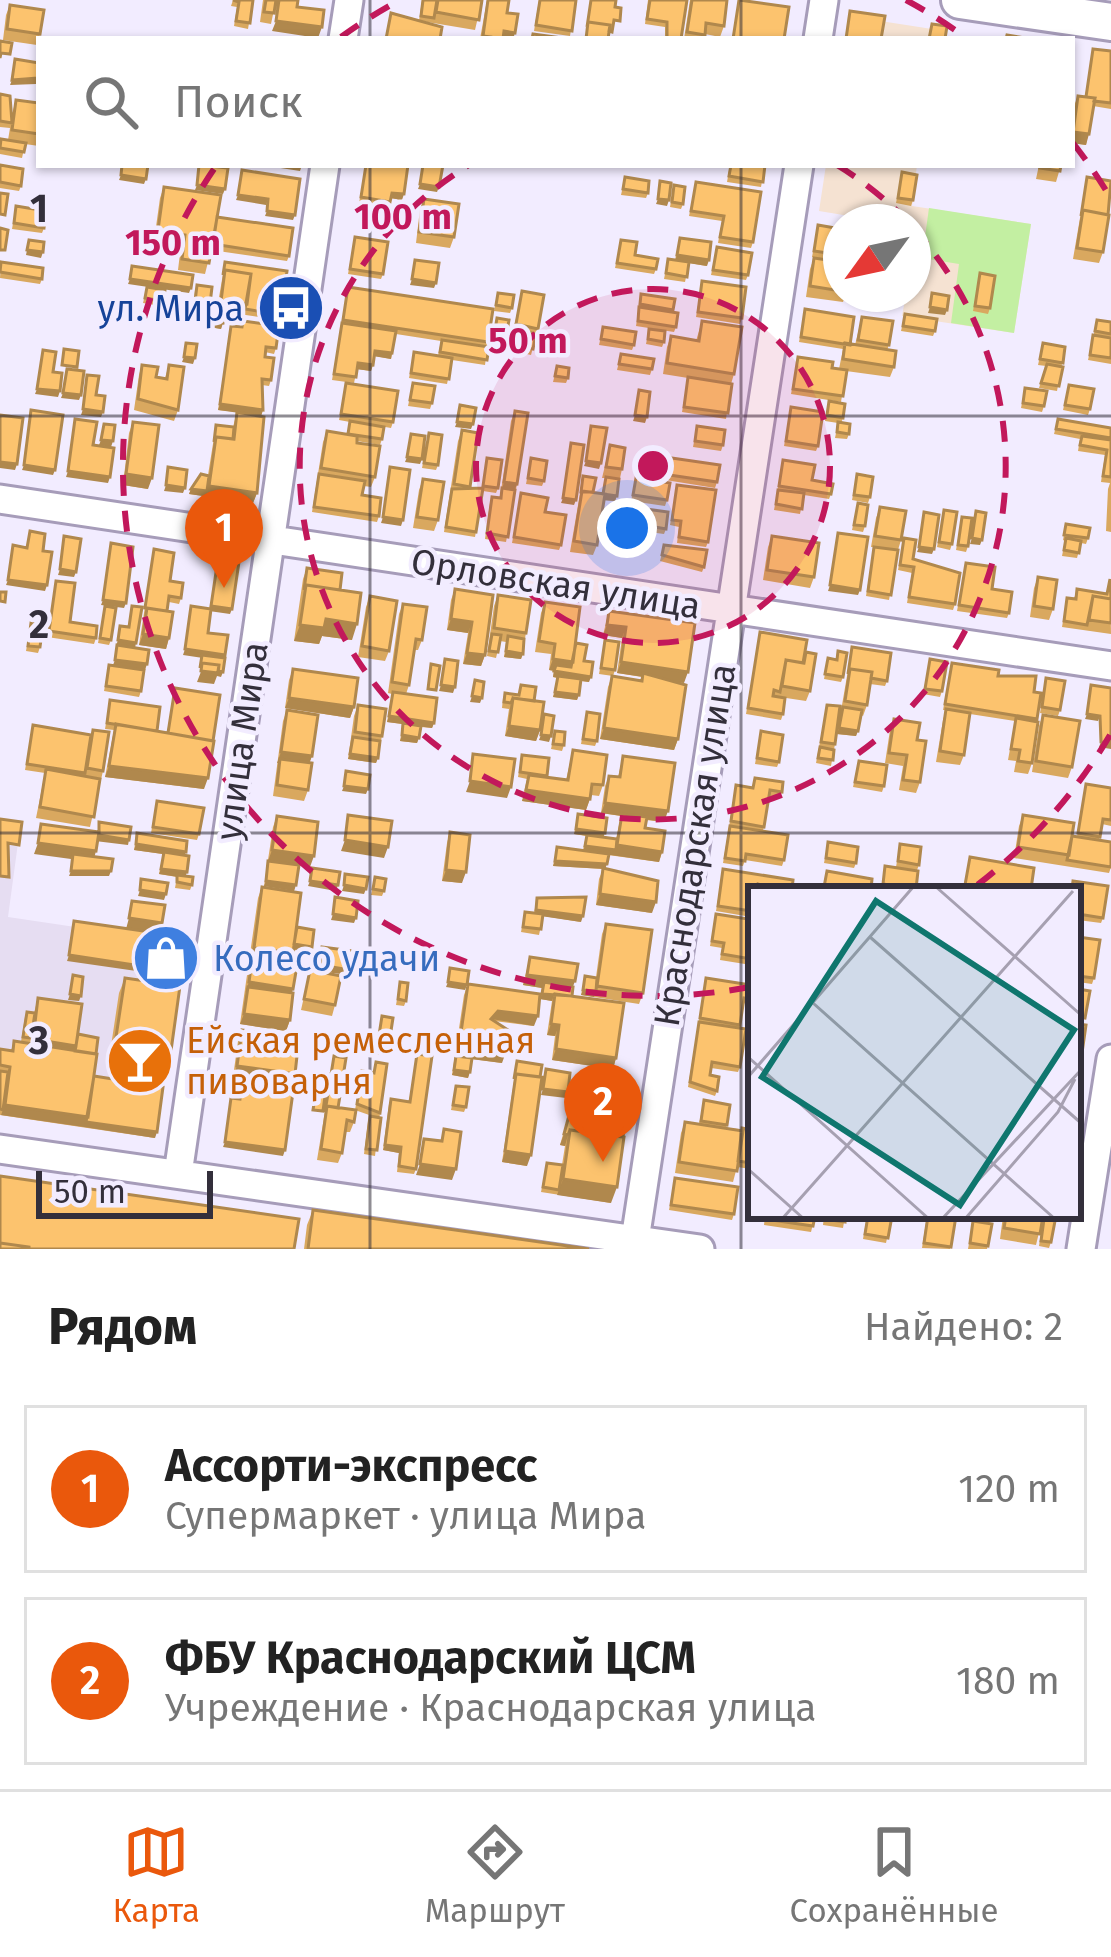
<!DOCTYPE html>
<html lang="ru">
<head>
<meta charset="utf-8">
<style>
  :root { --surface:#fff; --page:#f2f2f2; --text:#222; --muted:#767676; --line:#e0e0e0; --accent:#ea580c }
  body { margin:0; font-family:"Fira Sans",sans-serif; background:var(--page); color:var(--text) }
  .compass { position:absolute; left:823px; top:204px; width:108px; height:108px; border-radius:50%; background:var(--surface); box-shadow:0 3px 9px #0004; rotate:237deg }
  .scale { position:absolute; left:36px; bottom:30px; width:177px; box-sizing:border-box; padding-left:12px; border:6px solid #332f3b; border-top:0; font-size:33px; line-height:42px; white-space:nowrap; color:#332f3b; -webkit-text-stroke:9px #f2ecff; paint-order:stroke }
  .you { position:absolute; left:627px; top:528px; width:42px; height:42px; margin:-30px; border:9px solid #fff; border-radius:50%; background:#1a73e8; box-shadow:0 0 0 18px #1a73e833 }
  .badge { display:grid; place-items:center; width:78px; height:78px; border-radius:50%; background:var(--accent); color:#fff; font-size:39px; font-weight:700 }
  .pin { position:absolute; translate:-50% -99px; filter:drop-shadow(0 3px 6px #0008) }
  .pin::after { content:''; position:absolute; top:63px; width:42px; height:36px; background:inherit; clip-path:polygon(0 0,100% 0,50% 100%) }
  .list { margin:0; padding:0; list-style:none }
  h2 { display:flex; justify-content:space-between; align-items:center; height:156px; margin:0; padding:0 48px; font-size:51px }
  h2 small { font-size:39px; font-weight:400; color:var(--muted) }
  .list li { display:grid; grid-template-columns:78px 1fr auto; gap:36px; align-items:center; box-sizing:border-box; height:168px; margin:0 24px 24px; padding:0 24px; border:3px solid var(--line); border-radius:0px }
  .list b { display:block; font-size:45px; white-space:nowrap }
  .list p { margin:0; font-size:39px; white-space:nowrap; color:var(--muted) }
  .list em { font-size:39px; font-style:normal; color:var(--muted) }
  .icon { flex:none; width:66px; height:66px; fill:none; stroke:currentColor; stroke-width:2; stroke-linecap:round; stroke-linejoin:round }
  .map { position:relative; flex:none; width:1111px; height:1249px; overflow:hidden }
  .search { position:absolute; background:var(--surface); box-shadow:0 3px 9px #0004; left:36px; right:36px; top:36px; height:132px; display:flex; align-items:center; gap:30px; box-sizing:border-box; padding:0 42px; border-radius:0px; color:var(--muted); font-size:45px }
  .sheet { height:540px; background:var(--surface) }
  nav { display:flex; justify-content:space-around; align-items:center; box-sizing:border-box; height:168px; border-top:3px solid var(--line); background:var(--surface); font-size:33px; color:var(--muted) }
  nav a { display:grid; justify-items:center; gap:6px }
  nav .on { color:var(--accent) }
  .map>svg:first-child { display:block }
  .commercial { fill:#e6ddf2 }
  .education { fill:#f5e2d2 }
  .green { fill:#c3efa2 }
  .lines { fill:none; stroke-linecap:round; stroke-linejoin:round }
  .minor-casing { stroke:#a69cb9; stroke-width:33 }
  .major-casing { stroke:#a69cb9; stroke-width:42 }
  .minor { stroke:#fff; stroke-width:27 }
  .major { stroke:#fff; stroke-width:36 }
  .wall { fill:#d9a85f }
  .shaded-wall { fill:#b0884d }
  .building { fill:#fcc36e; stroke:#b0884d; stroke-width:3 }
  .grid { fill:none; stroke:#332f3b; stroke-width:3; stroke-opacity:0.55 }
  .ring { fill:none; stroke:#c2185b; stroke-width:6; stroke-dasharray:21 15 }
  .labels { text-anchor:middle; stroke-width:9; stroke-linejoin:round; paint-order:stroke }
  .transit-label { font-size:36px; fill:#164399; stroke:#f2ecff; text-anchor:end }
  .street-label { font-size:36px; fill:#332f3b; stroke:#f2ecff }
  .shop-label { font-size:36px; fill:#366cbe; stroke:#f2ecff; text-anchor:start }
  .food-label { font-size:36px; fill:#c56008; stroke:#f2ecff; text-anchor:start }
  .inset-road { fill:none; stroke:#a6a0b1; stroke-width:3 }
  .view { fill:#0f766e; fill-opacity:0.15; stroke:#0f766e; stroke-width:6 }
  .inset-edge { fill:none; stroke:#332f3b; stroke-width:6 }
  .grid-label { font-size:39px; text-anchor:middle; font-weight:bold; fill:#332f3b; stroke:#f2ecff; stroke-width:9; stroke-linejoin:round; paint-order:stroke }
  .centre { fill:#c2185b; stroke:#f2ecff; stroke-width:6 }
  .ring-label { font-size:36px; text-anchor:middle; font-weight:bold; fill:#c2185b; stroke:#f2ecff; stroke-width:9; stroke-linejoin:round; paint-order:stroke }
</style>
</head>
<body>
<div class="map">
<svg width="1111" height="1249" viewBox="0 0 1111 1249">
  <rect width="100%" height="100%" fill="#f2ecff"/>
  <!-- commercial -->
  <path class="commercial" d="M 0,825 L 20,828 L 8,917 L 183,943 L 155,1138 L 0,1115 Z"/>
  <!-- education -->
  <path class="education" d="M 848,16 L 945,31 L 944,39 L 845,39 Z
    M 826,165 L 917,165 L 912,206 L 1031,224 L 1014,333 L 902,316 L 906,294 L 913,294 L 916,227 L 819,211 Z"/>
  <!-- green -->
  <path class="green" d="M 929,208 L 1031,224 L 1014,333 L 951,323 L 959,264 L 922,258 Z"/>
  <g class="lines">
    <defs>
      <path id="minor" d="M 343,39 L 349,0
        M 818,39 L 824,0
        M 0,499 L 1111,666
        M 0,1149 L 700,1249
        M 178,1174 L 325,165
        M 635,1240 L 799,165
        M 1081,1249 L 1111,1059"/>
      <path id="major" d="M 960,0 L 1111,22"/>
    </defs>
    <!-- minor casing -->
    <use href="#minor" class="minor-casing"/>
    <!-- major casing -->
    <use href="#major" class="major-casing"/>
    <!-- minor -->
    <use href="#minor" class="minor"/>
    <!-- major -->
    <use href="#major" class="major"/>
  </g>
  <!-- wall -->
  <path class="wall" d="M 233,0 L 253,0 L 248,29 L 234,26 L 237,7 L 231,6 Z
    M 263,0 L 276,0 L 271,24 L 260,22 Z
    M 422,0 L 482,0 L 475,30 L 421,21 L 440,39 L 385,39 L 391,13 L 419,21 Z
    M 487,0 L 509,0 L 507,13 L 513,39 L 480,39 Z
    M 539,0 L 576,0 L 570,36 L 534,31 Z
    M 648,0 L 687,0 L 681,39 L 665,39 L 665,27 L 645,24 Z
    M 690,0 L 727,0 L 724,26 L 720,37 L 705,34 L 703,39 L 684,39 Z
    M 10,5 L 40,34 L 37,45 L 3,40 L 6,15 Z
    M 1093,49 L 1111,51 L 1111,109 L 1093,106 L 1086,145 L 1072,143 L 1074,106 L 1078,96 L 1085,97 Z
    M 0,94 L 11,118 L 16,100 L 39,103 L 39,146 L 25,144 L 22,158 L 0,154 L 0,141 L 8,140 L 10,128 L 0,127 Z
    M 0,165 L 21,186 L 19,191 L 0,188 Z
    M 366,165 L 402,200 L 391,198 L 388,207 L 359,203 Z
    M 730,165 L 765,165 L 761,187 L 727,182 Z
    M 1039,165 L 1061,165 L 1056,182 L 1036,179 Z
    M 902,172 L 913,200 L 911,206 L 896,203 Z
    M 625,177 L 648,193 L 646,198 L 621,195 Z
    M 1087,177 L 1103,252 L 1099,263 L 1073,259 Z
    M 696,182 L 753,242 L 751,248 L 718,243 L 722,221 L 689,216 Z
    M 674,185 L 683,204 L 681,209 L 670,207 Z
    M 164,187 L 289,256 L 287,261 L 211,250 L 205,274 L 178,270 L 181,245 L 154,241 L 160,198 Z
    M 424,199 L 454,237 L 450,248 L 416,243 L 420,209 Z
    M 16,206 L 44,228 L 42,233 L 12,229 Z
    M 818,225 L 841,229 L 841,261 L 812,257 Z
    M 355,237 L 383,274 L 381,279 L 348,274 Z
    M 680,238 L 707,266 L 689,263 L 685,282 L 664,279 L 668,259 L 675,260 Z
    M 621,240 L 635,255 L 656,269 L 654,274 L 615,268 Z
    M 717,247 L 748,275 L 746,280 L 711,275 Z
    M 814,258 L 841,262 L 841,294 L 846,294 L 843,302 L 806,297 L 810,269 Z
    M 1,262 L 42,279 L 40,284 L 0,278 Z
    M 225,262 L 281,315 L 279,320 L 225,312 L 221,329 L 204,326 L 207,309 L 193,307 L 195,290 L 197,285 L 208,307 L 217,309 Z
    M 980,273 L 990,308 L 988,314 L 973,311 Z
    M 702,281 L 742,318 L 740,324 L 696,317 Z
    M 147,287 L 163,301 L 161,306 L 143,303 Z
    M 348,287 L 488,342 L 485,365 L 452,360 L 447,384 L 409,378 L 414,352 L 438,356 L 441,341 L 396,334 L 391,359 L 375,356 L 371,371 L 357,369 L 354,383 L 332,380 Z
    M 522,291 L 538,329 L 531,355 L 509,350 Z
    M 498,293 L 512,308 L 510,313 L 494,311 Z
    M 641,294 L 675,299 L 672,312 L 676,327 L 674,332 L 636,326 Z
    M 866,294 L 885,294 L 882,306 L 864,304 Z
    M 805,309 L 850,344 L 855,345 L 862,317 L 889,345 L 887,350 L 894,367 L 890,377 L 846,371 L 841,402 L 791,394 L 798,357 L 839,369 L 843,349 L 799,342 Z
    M 905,314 L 935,331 L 933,336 L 901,331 Z
    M 1097,320 L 1111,322 L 1111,364 L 1088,360 Z
    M 702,321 L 734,374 L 731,384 L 726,419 L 682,412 L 688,378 L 663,374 L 667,347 L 671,336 L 696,341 Z
    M 231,326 L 276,348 L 274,354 L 265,352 L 265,357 L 271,380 L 269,386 L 262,385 L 263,410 L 261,416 L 257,493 L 253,503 L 189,494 L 191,489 L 208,475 L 216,425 L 233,427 L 237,412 L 218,410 Z
    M 603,327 L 634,345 L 632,350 L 599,345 Z
    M 649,329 L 664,342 L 662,347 L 646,344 Z
    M 1043,343 L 1065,347 L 1057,391 L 1039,388 L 1046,366 L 1038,365 Z
    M 621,354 L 652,369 L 650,375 L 617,370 Z
    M 142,365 L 156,377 L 165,378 L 169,365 L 178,410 L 174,421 L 134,410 L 139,375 Z
    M 557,366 L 568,378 L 566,383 L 553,382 Z
    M 346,383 L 393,422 L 391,428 L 368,424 L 382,439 L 380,445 L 357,441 L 375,477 L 371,487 L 364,486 L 362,495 L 379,516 L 377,522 L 312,512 L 323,442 L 327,431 L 347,434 L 350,422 L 339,420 Z
    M 413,383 L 432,403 L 430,409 L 408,406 Z
    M 1069,385 L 1090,409 L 1088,415 L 1063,410 Z
    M 1025,388 L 1044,406 L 1042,412 L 1021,408 Z
    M 829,401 L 843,418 L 841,423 L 849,434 L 847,439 L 835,438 L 838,423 L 825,421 Z
    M 791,407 L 818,446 L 816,451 L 784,446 Z
    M 515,411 L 517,484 L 506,542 L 485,539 L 490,503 L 492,497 L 500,498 L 511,421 Z
    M 1058,419 L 1111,428 L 1111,532 L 1106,531 L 1108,489 L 1110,483 L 1101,482 L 1105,455 L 1078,451 L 1080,439 L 1054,434 Z
    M 133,422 L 148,489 L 123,485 L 129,433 Z
    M 697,426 L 723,445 L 721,451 L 693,447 Z
    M 462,430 L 469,488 L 482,488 L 487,458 L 498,488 L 496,493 L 483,491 L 475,537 L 444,532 L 458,441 Z
    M 429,433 L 438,465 L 436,470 L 422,468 Z
    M 610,445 L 622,469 L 615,501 L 604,500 L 597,545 L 593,555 L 570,552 L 583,476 L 593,492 L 602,494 L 605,478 L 602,478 Z
    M 651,455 L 717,482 L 715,488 L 647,477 Z
    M 531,458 L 544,481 L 542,486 L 526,484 Z
    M 783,460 L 831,494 L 829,499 L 804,495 L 800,514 L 774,510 Z
    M 857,474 L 870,497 L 868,503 L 852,500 Z
    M 636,478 L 667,500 L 665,506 L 631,501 Z
    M 423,479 L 438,520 L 434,531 L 413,528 L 419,490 Z
    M 677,485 L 708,542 L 706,547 L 677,543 L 679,527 L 670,525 Z
    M 521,493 L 545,512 L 561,545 L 559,550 L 512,543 Z
    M 858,503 L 865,526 L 863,532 L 852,530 Z
    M 880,507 L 901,540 L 898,550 L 889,600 L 866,596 L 874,547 L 871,547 L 876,518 Z
    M 646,509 L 666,529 L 664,534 L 642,531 Z
    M 944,510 L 952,544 L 950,550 L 937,547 Z
    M 962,517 L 968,546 L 966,552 L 956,550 Z
    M 1066,524 L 1088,538 L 1086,544 L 1081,543 L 1077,558 L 1062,556 L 1065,541 L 1063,540 Z
    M 772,536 L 814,577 L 810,588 L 763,580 L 768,547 Z
    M 904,538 L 913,559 L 955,604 L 953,610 L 907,603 L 912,573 L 898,570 Z
    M 664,545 L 704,567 L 702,572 L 660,561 Z
    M 154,549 L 181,598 L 179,604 L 169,602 L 167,611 L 169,638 L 166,649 L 139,645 Z
    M 966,563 L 992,589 L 1009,613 L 1007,618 L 957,611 Z
    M 307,568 L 340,590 L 352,640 L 322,636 L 319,644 L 294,641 L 303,579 Z
    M 1038,577 L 1053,609 L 1049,620 L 1030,617 L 1034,588 Z
    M 1110,579 L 1111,634 L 1062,627 L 1067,598 L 1074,599 L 1077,589 L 1106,594 Z
    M 56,581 L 70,622 L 96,638 L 94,644 L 47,637 Z
    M 455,589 L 485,655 L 481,666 L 463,664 L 468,633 L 447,630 L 451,600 Z
    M 498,595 L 526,633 L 521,659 L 504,657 L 506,642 L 500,641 L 496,658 L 487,656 L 494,606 Z
    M 370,596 L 389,651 L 385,661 L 358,657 L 366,607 Z
    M 545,602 L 576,643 L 584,661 L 589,682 L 581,681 L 577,700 L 553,697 L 557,678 L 553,677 L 554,671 L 549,670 L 551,654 L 535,652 L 541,613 Z
    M 403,604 L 422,640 L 418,650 L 414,650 L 409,685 L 406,694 L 434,723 L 432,728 L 421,727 L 417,743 L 400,741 L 403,724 L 387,722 L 392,694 L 388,693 L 399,614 Z
    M 105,606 L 111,640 L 109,645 L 98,643 Z
    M 609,611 L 684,683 L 674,681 L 678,739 L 674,750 L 600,739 L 608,687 L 612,676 L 640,680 L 642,677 L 617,673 L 622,638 L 603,635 Z
    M 31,623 L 40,647 L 38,653 L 26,651 Z
    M 760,632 L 804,659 L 810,691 L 806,701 L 773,696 L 783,714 L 781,720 L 746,714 Z
    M 605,640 L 615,670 L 613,676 L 599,674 Z
    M 852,647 L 887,681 L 885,686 L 870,684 L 867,705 L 863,716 L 861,715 L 856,736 L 837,734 Z
    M 838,651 L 843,677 L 841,682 L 824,679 L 828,658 L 836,660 Z
    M 930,659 L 942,691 L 940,697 L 923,694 Z
    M 952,663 L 998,676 L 1034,692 L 1041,693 L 1032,763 L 1028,774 L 1014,772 L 1016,761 L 1008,760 L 1015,721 L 970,714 L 964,755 L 960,765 L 936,762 L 943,720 L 946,710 L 943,710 Z
    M 109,665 L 141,691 L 139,697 L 104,691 Z
    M 293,669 L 354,707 L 350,718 L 285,708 L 289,680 Z
    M 1046,678 L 1060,710 L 1058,716 L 1040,713 Z
    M 521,685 L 534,701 L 540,730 L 536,741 L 505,736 L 509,709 L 502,708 L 503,698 L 505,693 L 518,695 Z
    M 175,688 L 204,789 L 105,777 L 114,730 L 105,729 L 110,700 L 156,731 L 167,733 Z
    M 358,705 L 382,736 L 376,763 L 348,759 L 354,716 Z
    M 827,705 L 835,744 L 831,766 L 816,763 Z
    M 287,710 L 312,756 L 309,763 L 308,790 L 304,801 L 273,796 L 283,721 Z
    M 587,712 L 597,741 L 595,746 L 581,744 Z
    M 1043,715 L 1072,767 L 1068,778 L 1032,772 L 1039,726 Z
    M 894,719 L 917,740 L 920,782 L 916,793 L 899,790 L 903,766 L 885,763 L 890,730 Z
    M 33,725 L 91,735 L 93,730 L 103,771 L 90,827 L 36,818 L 45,773 L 25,770 Z
    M 555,731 L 564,745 L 562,751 L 551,749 Z
    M 761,731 L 779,762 L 777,767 L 755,764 Z
    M 573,750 L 603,785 L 599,796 L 591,795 L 586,810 L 522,801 L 527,779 L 518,777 L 522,755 L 546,777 L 566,780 Z
    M 623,756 L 664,822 L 646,820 L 645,828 L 662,852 L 659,862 L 608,855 L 605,869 L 652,913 L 596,905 L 599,879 L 603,869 L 553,866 L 557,847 L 583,850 L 586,836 L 574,834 L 578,814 L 604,837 L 616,839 L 621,816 L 601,813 L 605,786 L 609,776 L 618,777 Z
    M 859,761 L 884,786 L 882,792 L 853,787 Z
    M 755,778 L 782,792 L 780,798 L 769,796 L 763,831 L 784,860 L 782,866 L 745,860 L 743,866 L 723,863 L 736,785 L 752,788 Z
    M 1086,784 L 1111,788 L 1111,826 L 1102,824 L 1099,840 L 1111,867 L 1109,873 L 1014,858 L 1019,826 L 1023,815 L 1077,837 Z
    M 157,801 L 199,834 L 197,840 L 151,833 Z
    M 277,816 L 310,867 L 299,865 L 294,891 L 264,886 L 273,827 Z
    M 450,832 L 462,883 L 442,881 L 447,843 Z
    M 137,833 L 185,855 L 185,876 L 192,885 L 190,890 L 175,888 L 177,877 L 159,874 L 163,854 L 134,850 Z
    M 828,842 L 856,863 L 854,868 L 824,863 Z
    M 900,844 L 919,865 L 917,870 L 896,867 Z
    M 970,857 L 1031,889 L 963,889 Z
    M 885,866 L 916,889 L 881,889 Z
    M 723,869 L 792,889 L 751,889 L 751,917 L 716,911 Z
    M 375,877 L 384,891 L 382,896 L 371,895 Z
    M 1073,881 L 1103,918 L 1101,923 L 1078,920 L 1078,889 L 1071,889 Z
    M 262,887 L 297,927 L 310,952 L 293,950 L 291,959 L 290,1020 L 286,1031 L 240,1024 L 258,898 Z
    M 537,898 L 581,922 L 543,916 L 539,935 L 521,932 L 525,912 L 534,913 Z
    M 716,914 L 751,930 L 751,965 L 720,960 L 722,948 L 710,946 Z
    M 606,924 L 643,993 L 639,1004 L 581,995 L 585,976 L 596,977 L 602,934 Z
    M 1078,937 L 1094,978 L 1092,984 L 1078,982 Z
    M 530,957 L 573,987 L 572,996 L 616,1058 L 613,1069 L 552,1060 L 555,1036 L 547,1035 L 552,1001 L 540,999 L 542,988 L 523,985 Z
    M 310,970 L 335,1005 L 332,1016 L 301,1010 Z
    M 125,978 L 170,1058 L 164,1074 L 108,1066 L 119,993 Z
    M 706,978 L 750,999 L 748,1004 L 743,1003 L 739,1028 L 740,1067 L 738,1072 L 711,1068 L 710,1075 L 717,1091 L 715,1096 L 688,1087 Z
    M 400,982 L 406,1001 L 404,1006 L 396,1005 Z
    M 468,984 L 534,1026 L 494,1021 L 502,1063 L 472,1059 L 468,1078 L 452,1075 L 464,995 Z
    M 38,998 L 78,1034 L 94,1076 L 155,1138 L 0,1115 L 0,1049 L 11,1051 L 14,1041 L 29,1044 L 21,1042 L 25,1017 L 27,1012 L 34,1013 Z
    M 382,1016 L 388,1050 L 386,1056 L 375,1054 Z
    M 242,1030 L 291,1085 L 233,1077 L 238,1041 Z
    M 417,1054 L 416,1169 L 414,1174 L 397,1172 L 399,1153 L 383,1150 L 389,1104 L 391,1099 L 409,1102 Z
    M 334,1056 L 338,1108 L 354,1122 L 350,1132 L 345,1132 L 342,1153 L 338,1163 L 317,1160 Z
    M 517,1061 L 527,1166 L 502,1162 Z
    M 376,1062 L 380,1113 L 375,1156 L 364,1154 L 368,1122 L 372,1116 L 355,1110 L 362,1071 L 373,1073 Z
    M 578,1082 L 611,1203 L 541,1192 L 547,1163 L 562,1165 L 565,1146 L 560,1145 Z
    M 456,1086 L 466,1107 L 464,1112 L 451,1110 Z
    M 704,1100 L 727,1125 L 726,1128 L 751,1130 L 751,1169 L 737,1167 L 733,1182 L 675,1173 L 681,1133 L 685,1122 L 699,1124 Z
    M 675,1178 L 734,1214 L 732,1220 L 669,1210 Z
    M 313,1210 L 589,1249 L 304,1249 L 307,1225 Z
    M 765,1216 L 815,1216 L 811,1232 L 764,1225 Z
    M 824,1216 L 845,1216 L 843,1228 L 823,1225 Z
    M 867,1216 L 904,1216 L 903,1221 L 891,1219 L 886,1243 L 863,1239 Z
    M 927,1216 L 956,1216 L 950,1249 L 922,1248 Z
    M 1003,1216 L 1043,1216 L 1036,1245 L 1000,1239 Z
    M 973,1221 L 992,1224 L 987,1249 L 968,1249 Z
    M 1042,1225 L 1051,1242 L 1049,1248 L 1039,1246 Z"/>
  <!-- shaded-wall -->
  <path class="shaded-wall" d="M 276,21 L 322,27 L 318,38 L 272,31 Z
    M 504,31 L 515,33 L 513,39 L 501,39 Z
    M 38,78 L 36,84 L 10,85 L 12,80 Z
    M 1073,132 L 1089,134 L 1086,145 L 1072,143 Z
    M 261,165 L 302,165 L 300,171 Z
    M 121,175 L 146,179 L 144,184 L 119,180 Z
    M 420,184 L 439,187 L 437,192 L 418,189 Z
    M 197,185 L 225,189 L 223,194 L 195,190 Z
    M 392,193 L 404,194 L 402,200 L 390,198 Z
    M 238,195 L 268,199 L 266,205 L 236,200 Z
    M 658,199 L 669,200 L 667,206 L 656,204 Z
    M 267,211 L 295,215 L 293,220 L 265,216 Z
    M 27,250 L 43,252 L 41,258 L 26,255 Z
    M 677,255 L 709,260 L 707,266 L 675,261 Z
    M 130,279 L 191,288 L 189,293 L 128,284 Z
    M 412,279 L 436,283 L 434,288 L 410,285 Z
    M 221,301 L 247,304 L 243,315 L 217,311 Z
    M 195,302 L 210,304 L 208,309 L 193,307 Z
    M 930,307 L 947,310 L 945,315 L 928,313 Z
    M 206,321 L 223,323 L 221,329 L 204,326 Z
    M 495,330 L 507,331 L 505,337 L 493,335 Z
    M 375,351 L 392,353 L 391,359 L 373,356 Z
    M 184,357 L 195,358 L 193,364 L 182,362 Z
    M 358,363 L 373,365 L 371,371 L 356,369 Z
    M 37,389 L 60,391 L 58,397 L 35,394 Z
    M 63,393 L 81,395 L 79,400 L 61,398 Z
    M 220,404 L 263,410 L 261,416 L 218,410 Z
    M 83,409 L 103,412 L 101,417 L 81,415 Z
    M 635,415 L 647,417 L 645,423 L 633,421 Z
    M 457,422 L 473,424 L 471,429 L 455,427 Z
    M 101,440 L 113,441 L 111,447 L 99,445 Z
    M 407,457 L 422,459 L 420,464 L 405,462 Z
    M 586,461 L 601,463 L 599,469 L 584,466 Z
    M 0,462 L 17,464 L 15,470 L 0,468 Z
    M 24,465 L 55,470 L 53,475 L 22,470 Z
    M 68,471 L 110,477 L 108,483 L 66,477 Z
    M 126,474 L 152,478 L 148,489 L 123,485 Z
    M 504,482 L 517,484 L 513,495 L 501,493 Z
    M 166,485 L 185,488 L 183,493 L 164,491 Z
    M 209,486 L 257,493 L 253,503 L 189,494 L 191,489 L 207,491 Z
    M 603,494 L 617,496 L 615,501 L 601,500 Z
    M 563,498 L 576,500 L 574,505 L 561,503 Z
    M 383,517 L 403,520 L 401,526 L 381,523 Z
    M 972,538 L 982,540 L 980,545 L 970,544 Z
    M 919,547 L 934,549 L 932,554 L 917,552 Z
    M 60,569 L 76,572 L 74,577 L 58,575 Z
    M 8,580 L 47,585 L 45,591 L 6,585 Z
    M 830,585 L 860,590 L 858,595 L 828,591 Z
    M 103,600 L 126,603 L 124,608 L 101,605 Z
    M 211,606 L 232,609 L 230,614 L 209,611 Z
    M 326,619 L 357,624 L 352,640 L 322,636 L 319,644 L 294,641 L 300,625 Z
    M 451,619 L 472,622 L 468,633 L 447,630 Z
    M 607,625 L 626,627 L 622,638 L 603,635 Z
    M 143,634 L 169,638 L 166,649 L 139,645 Z
    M 118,640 L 136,643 L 135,648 L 116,646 Z
    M 185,649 L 225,655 L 223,661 L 183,655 Z
    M 506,651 L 523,654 L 521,659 L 504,657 Z
    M 467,653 L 485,655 L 481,666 L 463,664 Z
    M 553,659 L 573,662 L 569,673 L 549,670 Z
    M 115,660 L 147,664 L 145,670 L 113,665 Z
    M 621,662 L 688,672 L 684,683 L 617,673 Z
    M 202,669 L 223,672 L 221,677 L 217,676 L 214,684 L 197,682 Z
    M 554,671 L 591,677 L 589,682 L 553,677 Z
    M 441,685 L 455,687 L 453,693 L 439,691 Z
    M 555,692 L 579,695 L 577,700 L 553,697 Z
    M 472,696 L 482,698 L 480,703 L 470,702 Z
    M 289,698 L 354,707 L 350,718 L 285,708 Z
    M 1087,714 L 1100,716 L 1098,721 L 1085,719 Z
    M 389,716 L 434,723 L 432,728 L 387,722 Z
    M 509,726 L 540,730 L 536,741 L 505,736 Z
    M 604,728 L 678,739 L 674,750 L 600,739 Z
    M 839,728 L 858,731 L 856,736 L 837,734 Z
    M 402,735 L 419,738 L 417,743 L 400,741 Z
    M 541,735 L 551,736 L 549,742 L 539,740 Z
    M 1101,742 L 1111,743 L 1111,749 L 1099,747 Z
    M 281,752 L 312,756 L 308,767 L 277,763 Z
    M 350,754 L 378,758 L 376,763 L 348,759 Z
    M 109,766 L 208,778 L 204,789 L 105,777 Z
    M 470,781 L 511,787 L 507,798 L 466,792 Z
    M 344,786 L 368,789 L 366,794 L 342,791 Z
    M 526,790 L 590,799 L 586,810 L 522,801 Z
    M 605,803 L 668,811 L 664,822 L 601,813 Z
    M 576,829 L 605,833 L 603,838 L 574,834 Z
    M 97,835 L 129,840 L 128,845 L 95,841 Z
    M 345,840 L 388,847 L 384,858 L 341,851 Z
    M 38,843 L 96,851 L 93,862 L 73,854 L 71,859 L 34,854 Z
    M 136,844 L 186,852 L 184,857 L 134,850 Z
    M 617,845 L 662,852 L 659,862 L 583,851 L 585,846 L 616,850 Z
    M 272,850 L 314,856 L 310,867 L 268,861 Z
    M 555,861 L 607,864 L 605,869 L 553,866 Z
    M 161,869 L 187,872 L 185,878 L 159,874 Z
    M 446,870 L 466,872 L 462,883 L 442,881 Z
    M 71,871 L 111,871 L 109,876 L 69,876 Z
    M 266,881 L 296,885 L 294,891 L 264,886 Z
    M 310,881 L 338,885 L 336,891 L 308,886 Z
    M 344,885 L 366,889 L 364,894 L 342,891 Z
    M 140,890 L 166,894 L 164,900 L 138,896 Z
    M 600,894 L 656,902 L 652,913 L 596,905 Z
    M 536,910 L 583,916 L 581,922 L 534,915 Z
    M 333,914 L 356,918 L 354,923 L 331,920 Z
    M 129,918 L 162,923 L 158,933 L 126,929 Z
    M 293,944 L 312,947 L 310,952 L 291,949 Z
    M 254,948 L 293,953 L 289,964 L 253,953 L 250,958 Z
    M 69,955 L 180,972 L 178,977 L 67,961 Z
    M 320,965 L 350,970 L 348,975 L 318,971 Z
    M 527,975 L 575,981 L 571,992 L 544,982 L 542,988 L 523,985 Z
    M 249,982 L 293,989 L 290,1000 L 248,987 L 245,993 Z
    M 448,982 L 467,985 L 465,990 L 446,987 Z
    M 583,990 L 596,991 L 594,997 L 581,995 Z
    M 70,994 L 81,996 L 79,1001 L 68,1000 Z
    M 542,994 L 554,995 L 552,1001 L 540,999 Z
    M 498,1011 L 538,1016 L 534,1026 L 491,1019 Z
    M 244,1014 L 290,1020 L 286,1031 L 240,1024 Z
    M 551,1024 L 559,1025 L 555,1036 L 547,1035 Z
    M 33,1039 L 76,1046 L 73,1056 L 29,1050 Z
    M 416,1046 L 427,1047 L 425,1052 L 414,1051 Z
    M 459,1046 L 506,1052 L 502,1063 L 455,1057 Z
    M 556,1049 L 616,1058 L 613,1069 L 552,1060 Z
    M 114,1050 L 170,1058 L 164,1074 L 108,1066 Z
    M 237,1066 L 295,1074 L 291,1085 L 233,1077 Z
    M 454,1070 L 470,1072 L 468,1078 L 452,1075 Z
    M 543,1089 L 568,1092 L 566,1098 L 541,1095 Z
    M 5,1105 L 88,1117 L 84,1127 L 1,1115 Z
    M 86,1122 L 157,1132 L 155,1138 L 84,1127 Z
    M 564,1134 L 568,1135 L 565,1146 L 560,1145 Z
    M 225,1142 L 285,1150 L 283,1156 L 223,1147 Z
    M 385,1145 L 401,1147 L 399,1153 L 383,1150 Z
    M 505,1151 L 531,1155 L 527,1166 L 502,1162 Z
    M 420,1164 L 456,1169 L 452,1180 L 416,1175 Z
    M 563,1179 L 617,1187 L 611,1203 L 557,1195 Z"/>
  <!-- building -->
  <path class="building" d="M 233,0 L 253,0 L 250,23 L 236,21 L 239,2 Z
    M 266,0 L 276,0 L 274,13 L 264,12 Z
    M 279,0 L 298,0 L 297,7 L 324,10 L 322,27 L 276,21 Z
    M 423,0 L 437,0 L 434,18 L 421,16 Z
    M 438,0 L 482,0 L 479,20 L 436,12 Z
    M 488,0 L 509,0 L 507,13 L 518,14 L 515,33 L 504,31 L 503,39 L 491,39 L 491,37 L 483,36 Z
    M 540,0 L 576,0 L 572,31 L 536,25 Z
    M 591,0 L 616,0 L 615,7 L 621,8 L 620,21 L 614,20 L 612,32 L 609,31 L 610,25 L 588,22 L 587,27 Z
    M 650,0 L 687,0 L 681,39 L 667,39 L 667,22 L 647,19 Z
    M 692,0 L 727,0 L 724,26 L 706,23 L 705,35 L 687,32 Z
    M 739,0 L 789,7 L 784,39 L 733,39 Z
    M 10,5 L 44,10 L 40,34 L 7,29 Z
    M 850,11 L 885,16 L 881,39 L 846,39 Z
    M 391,13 L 442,27 L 440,39 L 386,39 Z
    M 588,22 L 610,25 L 608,39 L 586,39 Z
    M 932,24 L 947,26 L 945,39 L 929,39 Z
    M 533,34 L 562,38 L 532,39 Z
    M 1007,35 L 1031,39 L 1006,39 Z
    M 0,41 L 12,43 L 10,54 L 1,53 L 0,58 Z
    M 1093,49 L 1111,51 L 1111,103 L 1094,101 L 1095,98 L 1086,97 Z
    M 15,59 L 39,63 L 38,78 L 12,80 Z
    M 0,94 L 10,96 L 12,123 L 0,121 Z
    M 1078,96 L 1095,98 L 1089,134 L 1073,132 Z
    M 16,100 L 39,103 L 39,134 L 12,130 Z
    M 1,139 L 26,143 L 24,152 L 0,148 Z
    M 0,165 L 23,169 L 21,186 L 0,182 Z
    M 122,165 L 148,165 L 146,179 L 121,175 Z
    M 199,165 L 228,168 L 225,189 L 197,185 Z
    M 366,165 L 408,165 L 404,194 L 392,193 L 390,202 L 361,197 Z
    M 423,165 L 443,165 L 439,187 L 420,184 Z
    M 731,165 L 765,165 L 763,182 L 729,176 Z
    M 1041,165 L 1061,165 L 1060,171 L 1040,168 Z
    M 242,170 L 300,179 L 295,215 L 267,211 L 268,199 L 238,195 Z
    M 902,172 L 917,175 L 913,200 L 898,198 Z
    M 625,177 L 649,181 L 648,193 L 623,189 Z
    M 1087,177 L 1111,181 L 1108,215 L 1083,210 L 1081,216 Z
    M 660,181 L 671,183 L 669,200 L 658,199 Z
    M 696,182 L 761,192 L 753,242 L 720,237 L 724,216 L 691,211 Z
    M 674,185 L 685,187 L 683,204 L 672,202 Z
    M 164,187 L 221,195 L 209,263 L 182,259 L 185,235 L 158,230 Z
    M 0,193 L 8,194 L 5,215 L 0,214 Z
    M 424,199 L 459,204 L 454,237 L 419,232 Z
    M 16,206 L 46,211 L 44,228 L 14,223 Z
    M 1083,210 L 1109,215 L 1103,252 L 1077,248 Z
    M 217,217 L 293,228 L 289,256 L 213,244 Z
    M 852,217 L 866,219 L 865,222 L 851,222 Z
    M 818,225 L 841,229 L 841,255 L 814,251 Z
    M 0,228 L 8,230 L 5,250 L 0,250 Z
    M 355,237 L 388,242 L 383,274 L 350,269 Z
    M 680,238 L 711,242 L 709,260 L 677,255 Z
    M 29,240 L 44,242 L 43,252 L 27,250 Z
    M 621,240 L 637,242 L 635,255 L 658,259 L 656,269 L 617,263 Z
    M 717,247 L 752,253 L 748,275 L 713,270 Z
    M 814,258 L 841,262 L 841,291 L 810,286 Z
    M 668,259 L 689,262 L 687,277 L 666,273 Z
    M 415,260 L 439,263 L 436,283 L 412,279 Z
    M 1,262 L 43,268 L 42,279 L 0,272 Z
    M 225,262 L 287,271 L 281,315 L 245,309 L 251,274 L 225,270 L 223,275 Z
    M 132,266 L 193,275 L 191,288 L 130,279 Z
    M 225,270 L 251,274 L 247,304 L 221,301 Z
    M 980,273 L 995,276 L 990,308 L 975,306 Z
    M 702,281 L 746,287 L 742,318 L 698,312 Z
    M 197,285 L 212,287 L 210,304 L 195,302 Z
    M 147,287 L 165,290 L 163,301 L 145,298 Z
    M 348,287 L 493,309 L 488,342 L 343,320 Z
    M 522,291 L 544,295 L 538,329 L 516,324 Z
    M 498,293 L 514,295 L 512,308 L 496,305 Z
    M 932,293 L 949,296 L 947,310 L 930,307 Z
    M 641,294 L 675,299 L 673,310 L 640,304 Z
    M 867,294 L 885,294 L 884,301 L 866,298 Z
    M 208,307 L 225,310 L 223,323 L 206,321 Z
    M 639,307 L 678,313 L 676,327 L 638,321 Z
    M 805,309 L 854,317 L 850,345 L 801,337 Z
    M 905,314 L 937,319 L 935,331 L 903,326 Z
    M 862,317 L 893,321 L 889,345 L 858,340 Z
    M 497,318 L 509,320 L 507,331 L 495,330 Z
    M 1097,320 L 1111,322 L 1111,334 L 1095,331 Z
    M 243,321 L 279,326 L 276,348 L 266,347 L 265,357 L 274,358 L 271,380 L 262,379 L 263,410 L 220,404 L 231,326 L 242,327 Z
    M 702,321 L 742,327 L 734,374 L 667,363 L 671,336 L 699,341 Z
    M 342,323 L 396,331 L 392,353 L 375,351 L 373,365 L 358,363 L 356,377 L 334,374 Z
    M 603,327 L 636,332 L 634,345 L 601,339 Z
    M 514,329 L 536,334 L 533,349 L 511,345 Z
    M 649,329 L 665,331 L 664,342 L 648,339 Z
    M 1093,335 L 1111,338 L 1111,358 L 1090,355 Z
    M 442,340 L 489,347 L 487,360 L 440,352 Z
    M 186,343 L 197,344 L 195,358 L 184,357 Z
    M 845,343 L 896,351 L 894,367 L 843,359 Z
    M 1043,343 L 1065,347 L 1063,363 L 1040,359 Z
    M 64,349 L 79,351 L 77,367 L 62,365 Z
    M 43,350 L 56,352 L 53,372 L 62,373 L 60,391 L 37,389 Z
    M 414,352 L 452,358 L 449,379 L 411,373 Z
    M 621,354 L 654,359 L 652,369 L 619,364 Z
    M 798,357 L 833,362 L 832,368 L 847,370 L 843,396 L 793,389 Z
    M 1047,364 L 1063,367 L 1059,386 L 1041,383 Z
    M 142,365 L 158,367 L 156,377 L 167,379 L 169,365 L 184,367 L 178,410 L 138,399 Z
    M 557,366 L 569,368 L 568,378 L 555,376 Z
    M 67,369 L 84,371 L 81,395 L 63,393 Z
    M 87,375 L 99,376 L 96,395 L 105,396 L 103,412 L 83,409 Z
    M 688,377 L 732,384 L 728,413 L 684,407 Z
    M 346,383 L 398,391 L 393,422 L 341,414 Z
    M 413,383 L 435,386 L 432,403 L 410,400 Z
    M 1069,385 L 1094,389 L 1090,409 L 1065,405 Z
    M 1025,388 L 1047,391 L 1044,406 L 1023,403 Z
    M 639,390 L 650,392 L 647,417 L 635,415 Z
    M 829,401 L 845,404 L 843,418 L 827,415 Z
    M 460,405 L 476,408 L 473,424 L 457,422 Z
    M 791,407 L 823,412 L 818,446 L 786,441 Z
    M 31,410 L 63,415 L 55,470 L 24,465 Z
    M 515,411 L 528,413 L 517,484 L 504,482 Z
    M 237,412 L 264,417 L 257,493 L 209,486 L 216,437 L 234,439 Z
    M 0,415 L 23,418 L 17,464 L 0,462 Z
    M 75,419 L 97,422 L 93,445 L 114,448 L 110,477 L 68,471 Z
    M 1058,419 L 1111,428 L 1111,438 L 1056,429 Z
    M 350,421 L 384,427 L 382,439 L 348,434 Z
    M 133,422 L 159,425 L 152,478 L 126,474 Z
    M 838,422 L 850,424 L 849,434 L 837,432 Z
    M 104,424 L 115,425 L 113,441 L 101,440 Z
    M 216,425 L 234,427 L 233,439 L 216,437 L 214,442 Z
    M 591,426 L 607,428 L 601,463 L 586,461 Z
    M 697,426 L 725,430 L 723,445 L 695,441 Z
    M 462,430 L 478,433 L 470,487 L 454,484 Z
    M 327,431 L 357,436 L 357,443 L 380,446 L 375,477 L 321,468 Z
    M 429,433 L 442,435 L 438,465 L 424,463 Z
    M 411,434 L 425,436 L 422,459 L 407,457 Z
    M 1082,436 L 1111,440 L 1111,477 L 1103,476 L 1107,450 L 1080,445 Z
    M 571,443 L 584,445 L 576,500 L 563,498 Z
    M 610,445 L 625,448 L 622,469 L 606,467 Z
    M 651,455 L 720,465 L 717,482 L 649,472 Z
    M 487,458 L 502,460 L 498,488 L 483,486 Z
    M 531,458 L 547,461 L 544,481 L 528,478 Z
    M 783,460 L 815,465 L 812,480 L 833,484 L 831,494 L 779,486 Z
    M 168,467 L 187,470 L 185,488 L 166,485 Z
    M 390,467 L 410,470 L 403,520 L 383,517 Z
    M 201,474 L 209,476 L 207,491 L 191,489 Z
    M 319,474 L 365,481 L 362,495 L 381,498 L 379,516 L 314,507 Z
    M 857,474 L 873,477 L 870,497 L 854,495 Z
    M 583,476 L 596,478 L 593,492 L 581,492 Z
    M 606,477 L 619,479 L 617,496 L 603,494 Z
    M 636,478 L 670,483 L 667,500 L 633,495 Z
    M 423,479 L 444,482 L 438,520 L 417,517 Z
    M 677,485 L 716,490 L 708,542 L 679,537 L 681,521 L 672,520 Z
    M 483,488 L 476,532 L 446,527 L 452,489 Z
    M 502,488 L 515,490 L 508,537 L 487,533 L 492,497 L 501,498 Z
    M 778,490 L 804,493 L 802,509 L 776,504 Z
    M 582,491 L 605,494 L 597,545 L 574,541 Z
    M 521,493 L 548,498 L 545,512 L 566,515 L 561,545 L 514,537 Z
    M 858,503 L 868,505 L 865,526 L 854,525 Z
    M 880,507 L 906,511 L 901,540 L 875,536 Z
    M 646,509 L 668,512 L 666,529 L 644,525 Z
    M 944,510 L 957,512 L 952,544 L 939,542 Z
    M 976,511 L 986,513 L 982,540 L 972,538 Z
    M 924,512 L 939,515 L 934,549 L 919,547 Z
    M 962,517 L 972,518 L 968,546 L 958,545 Z
    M 1066,524 L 1090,528 L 1088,538 L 1064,535 Z
    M 30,531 L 45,534 L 43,551 L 52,552 L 47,585 L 8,580 L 13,545 L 27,548 Z
    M 838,533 L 868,537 L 860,590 L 830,585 Z
    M 64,536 L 81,539 L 76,572 L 60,569 Z
    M 772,536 L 819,543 L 814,577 L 767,570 Z
    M 904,538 L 916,540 L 913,559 L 960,573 L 955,604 L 909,597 L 914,567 L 900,565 Z
    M 1066,538 L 1081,541 L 1079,553 L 1064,550 Z
    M 111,543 L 133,547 L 126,603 L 103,600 Z
    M 664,545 L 707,550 L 704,567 L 662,555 Z
    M 874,547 L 898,550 L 891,595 L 868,591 Z
    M 154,549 L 174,553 L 170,581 L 183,583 L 181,598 L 169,596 L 167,611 L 145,608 Z
    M 218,559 L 239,562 L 232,609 L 211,606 Z
    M 966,563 L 995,567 L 992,589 L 1012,592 L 1009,613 L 959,605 Z
    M 307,568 L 342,573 L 340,590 L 306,585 L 304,590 Z
    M 1038,577 L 1057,580 L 1053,609 L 1034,606 Z
    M 1110,579 L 1111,599 L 1093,596 L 1087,625 L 1064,621 L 1067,598 L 1076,599 L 1077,589 L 1107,594 Z
    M 56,581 L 75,583 L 70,622 L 97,626 L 96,638 L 49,631 Z
    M 306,585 L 361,593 L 357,624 L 326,619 L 324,628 L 300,625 Z
    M 455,589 L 493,595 L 485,655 L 467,653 L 472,622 L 451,619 Z
    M 0,592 L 6,592 L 5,602 L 0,601 Z
    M 498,595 L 531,600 L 526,633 L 494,628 Z
    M 370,596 L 397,601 L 389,651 L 362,646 Z
    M 1093,596 L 1111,599 L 1111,623 L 1089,620 Z
    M 545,602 L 580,607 L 573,662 L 553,659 L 555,644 L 539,641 Z
    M 403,604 L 427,607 L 422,640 L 416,639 L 409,685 L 392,682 Z
    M 105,606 L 116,608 L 111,640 L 100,638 Z
    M 132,606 L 142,607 L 136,643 L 118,640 L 120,626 L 129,627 Z
    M 191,606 L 211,609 L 208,633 L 228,635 L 225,655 L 185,649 Z
    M 147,608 L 173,612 L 169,638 L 143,634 Z
    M 609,611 L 695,623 L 688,672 L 621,662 L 626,627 L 607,625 Z
    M 31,623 L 43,625 L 40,647 L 28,646 Z
    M 760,632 L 807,640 L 803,663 L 786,660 L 780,692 L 774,690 L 773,696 L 785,698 L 783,714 L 748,708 Z
    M 492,634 L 501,635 L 498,652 L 489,651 Z
    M 508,636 L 524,639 L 523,654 L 506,651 Z
    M 605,640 L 619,642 L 615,670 L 601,668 Z
    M 576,643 L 587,645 L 584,661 L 593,662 L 591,677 L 554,671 L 556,665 L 571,667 Z
    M 117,645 L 149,650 L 147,664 L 115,660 Z
    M 852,647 L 891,653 L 887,681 L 871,678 L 872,672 L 850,669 L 848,674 Z
    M 838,651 L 847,653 L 843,677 L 825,674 L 828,658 L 837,660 Z
    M 806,652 L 816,654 L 810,691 L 782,686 L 786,660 L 804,663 Z
    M 202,655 L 225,658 L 223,672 L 218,671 L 219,665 L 202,663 L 200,668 Z
    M 445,659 L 458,661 L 455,687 L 441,685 Z
    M 930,659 L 947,662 L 942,691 L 925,689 Z
    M 202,663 L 219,665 L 218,673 L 201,671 Z
    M 952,663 L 999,670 L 998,676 L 1036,676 L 1034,692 L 1041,693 L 1037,719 L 945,704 Z
    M 431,664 L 440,666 L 436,690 L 428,689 Z
    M 109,665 L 144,670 L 141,691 L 106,686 Z
    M 293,669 L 358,678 L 354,707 L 289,698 Z
    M 850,669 L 872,672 L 867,705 L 845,701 Z
    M 643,673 L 686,685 L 678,739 L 604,728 L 612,676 L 642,681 Z
    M 558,676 L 581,679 L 579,695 L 555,692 Z
    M 1046,678 L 1065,681 L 1060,710 L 1042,707 Z
    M 475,680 L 484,682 L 482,698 L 472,696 Z
    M 521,685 L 536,687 L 534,701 L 513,698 L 511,703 L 504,702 L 505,693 L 519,695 Z
    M 1091,685 L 1111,688 L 1111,743 L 1101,742 L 1100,716 L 1087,714 Z
    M 175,688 L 220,695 L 213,741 L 168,733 Z
    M 393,692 L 437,698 L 434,723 L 389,716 Z
    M 513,698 L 544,702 L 540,730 L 509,726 Z
    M 110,700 L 160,707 L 157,731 L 107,723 Z
    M 358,705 L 386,709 L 382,736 L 355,732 Z
    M 827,705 L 840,706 L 835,744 L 821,742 Z
    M 843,707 L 862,710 L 858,731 L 839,728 Z
    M 946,709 L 970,713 L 964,755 L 940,751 Z
    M 287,710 L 318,715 L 312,756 L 281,752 Z
    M 587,712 L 600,714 L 597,741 L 583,739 Z
    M 544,714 L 554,716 L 551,736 L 541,735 Z
    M 1043,715 L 1080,721 L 1072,767 L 1036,761 Z
    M 1016,718 L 1038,722 L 1032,763 L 1018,761 L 1020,750 L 1011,749 Z
    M 894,719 L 920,723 L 917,740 L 926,741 L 920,782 L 903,780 L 907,755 L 889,753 Z
    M 403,723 L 421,726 L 419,738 L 402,735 Z
    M 116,724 L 214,741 L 208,778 L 109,766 Z
    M 33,725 L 91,735 L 85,773 L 27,764 Z
    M 93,730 L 109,732 L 103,771 L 87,768 Z
    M 555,731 L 565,732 L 564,745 L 553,744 Z
    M 761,731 L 783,735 L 779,762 L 757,758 Z
    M 353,737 L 380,741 L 378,758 L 350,754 Z
    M 820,747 L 834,750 L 833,760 L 818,758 Z
    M 573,750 L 607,755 L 603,785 L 592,784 L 590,799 L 526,790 L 529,775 L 568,780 Z
    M 473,754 L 515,759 L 511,787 L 470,781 Z
    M 522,755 L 549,758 L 547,776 L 520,772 Z
    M 623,756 L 675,763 L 668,811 L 605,803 L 609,776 L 620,777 Z
    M 280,759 L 312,763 L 308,790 L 277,785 Z
    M 859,761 L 887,765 L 884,786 L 855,782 Z
    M 46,769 L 100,779 L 94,817 L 40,807 Z
    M 346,771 L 370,775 L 368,789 L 344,786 Z
    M 755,778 L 783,782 L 782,792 L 770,790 L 764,827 L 731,821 L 736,785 L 753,788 Z
    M 1086,784 L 1111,788 L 1111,820 L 1103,819 L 1100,837 L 1078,833 Z
    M 157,801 L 204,808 L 199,834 L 153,827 Z
    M 578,814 L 607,818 L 605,833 L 576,829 Z
    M 622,814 L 647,817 L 645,828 L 665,831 L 662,852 L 617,845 Z
    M 348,815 L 392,821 L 388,847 L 345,840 Z
    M 1023,815 L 1074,823 L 1069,855 L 1018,847 Z
    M 277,816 L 318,822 L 314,856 L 272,850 Z
    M 0,819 L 22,822 L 19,845 L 8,843 L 9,877 L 0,876 Z
    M 99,822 L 131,827 L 129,840 L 99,835 Z
    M 41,824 L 99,832 L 96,851 L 38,843 Z
    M 730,826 L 788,835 L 784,860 L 746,854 L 745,861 L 725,858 Z
    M 450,832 L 470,835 L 466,872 L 446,870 Z
    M 137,833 L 187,841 L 186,852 L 136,844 Z
    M 587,835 L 617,839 L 616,850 L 585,846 Z
    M 1072,836 L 1111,842 L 1111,867 L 1067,860 Z
    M 828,842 L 858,847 L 856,863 L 826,858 Z
    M 900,844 L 921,847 L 919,865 L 898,861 Z
    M 557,847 L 609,854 L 607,864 L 555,861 Z
    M 164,852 L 189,856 L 187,872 L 161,869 Z
    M 73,854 L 113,859 L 111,871 L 71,871 Z
    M 970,857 L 1034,868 L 1031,889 L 989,889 L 965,885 Z
    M 268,861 L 299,865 L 296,885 L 266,881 Z
    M 885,866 L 918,871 L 916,889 L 883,884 Z
    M 312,868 L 340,872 L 338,885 L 310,881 Z
    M 603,868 L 658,881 L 656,902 L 600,894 Z
    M 723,869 L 793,880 L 792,889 L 772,889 L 758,884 L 757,889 L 751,889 L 751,911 L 718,906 Z
    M 827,871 L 872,879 L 871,889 L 824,887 Z
    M 345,874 L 368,877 L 366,889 L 344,885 Z
    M 177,875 L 193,877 L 192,885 L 177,882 Z
    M 375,877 L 386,879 L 384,891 L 373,889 Z
    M 141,879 L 168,883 L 166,894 L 140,890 Z
    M 1073,881 L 1108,886 L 1103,918 L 1078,914 L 1078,889 L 1072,889 Z
    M 262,887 L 301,893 L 293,953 L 254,948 Z
    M 335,897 L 358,901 L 356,918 L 333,914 Z
    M 586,897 L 583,916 L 536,910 L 537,898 Z
    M 132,901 L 165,905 L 162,923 L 129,918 Z
    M 525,912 L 543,914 L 541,929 L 523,927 Z
    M 716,914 L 748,919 L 747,929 L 751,930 L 751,959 L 722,954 L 724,943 L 712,941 Z
    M 74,921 L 185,937 L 180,972 L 69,955 Z
    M 606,924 L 652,930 L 643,993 L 597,986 Z
    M 297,927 L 314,930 L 312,947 L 294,944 Z
    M 1078,937 L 1100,940 L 1094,978 L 1078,976 Z
    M 322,947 L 353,951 L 350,970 L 320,965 Z
    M 253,953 L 298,960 L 293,989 L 249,982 Z
    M 530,957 L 578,964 L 575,981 L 527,975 Z
    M 450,968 L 469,971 L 467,985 L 448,982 Z
    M 310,970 L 341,976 L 335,1005 L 304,999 Z
    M 73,975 L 83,977 L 81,996 L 70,994 Z
    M 585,976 L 597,978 L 596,991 L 583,990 Z
    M 125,978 L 180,986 L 170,1058 L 114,1050 Z
    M 706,978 L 751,985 L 750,999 L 744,998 L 740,1025 L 700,1018 Z
    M 400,982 L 408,983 L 406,1001 L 398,999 Z
    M 544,982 L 573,987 L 572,996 L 542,994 Z
    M 468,984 L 540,994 L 538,1016 L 498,1011 L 491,1019 L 508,1030 L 506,1052 L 459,1046 Z
    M 248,987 L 293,993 L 290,1020 L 244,1014 Z
    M 1078,989 L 1090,991 L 1085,1018 L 1078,1017 Z
    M 555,994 L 624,1003 L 616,1058 L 556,1049 L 559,1025 L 551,1024 Z
    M 38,998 L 82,1004 L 76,1046 L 33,1039 Z
    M 27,1012 L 35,1013 L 31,1038 L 23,1037 Z
    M 382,1016 L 393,1018 L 388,1050 L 377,1048 Z
    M 699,1022 L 746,1029 L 740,1067 L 712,1062 L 710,1075 L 719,1077 L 717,1091 L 690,1082 Z
    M 1078,1024 L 1086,1025 L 1079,1074 L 1078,1074 Z
    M 242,1030 L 299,1038 L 295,1074 L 237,1066 Z
    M 418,1032 L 428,1034 L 427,1047 L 416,1046 Z
    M 78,1034 L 98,1038 L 96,1054 L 75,1051 Z
    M 14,1041 L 97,1054 L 88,1117 L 5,1105 L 10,1067 L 0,1065 L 0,1049 L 13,1051 Z
    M 417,1054 L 432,1056 L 416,1169 L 399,1166 L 401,1147 L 385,1145 L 391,1099 L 410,1102 Z
    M 334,1056 L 346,1058 L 338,1108 L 327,1106 L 325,1112 Z
    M 456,1056 L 472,1058 L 470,1072 L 454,1070 Z
    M 517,1061 L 542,1065 L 540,1077 L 516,1074 L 514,1079 Z
    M 376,1062 L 387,1064 L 380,1113 L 357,1104 L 362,1071 L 374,1073 Z
    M 546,1069 L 570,1073 L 568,1092 L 543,1089 Z
    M 0,1071 L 8,1072 L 3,1110 L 0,1109 Z
    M 319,1073 L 328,1074 L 323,1111 L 313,1110 Z
    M 516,1074 L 542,1077 L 531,1155 L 505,1151 Z
    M 94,1076 L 163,1087 L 157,1132 L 86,1122 Z
    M 578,1082 L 629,1089 L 623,1137 L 570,1130 L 568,1135 L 564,1134 Z
    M 456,1086 L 469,1087 L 466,1107 L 453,1105 Z
    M 261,1088 L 293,1092 L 285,1150 L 225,1142 L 231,1098 L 240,1099 L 241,1091 L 261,1094 Z
    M 704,1100 L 730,1105 L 727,1125 L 701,1121 Z
    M 327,1106 L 356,1110 L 354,1122 L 347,1120 L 342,1153 L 321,1149 Z
    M 370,1116 L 381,1118 L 377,1150 L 366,1149 Z
    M 685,1122 L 743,1131 L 737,1171 L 679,1162 Z
    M 742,1128 L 751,1130 L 751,1163 L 738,1161 Z
    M 444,1129 L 461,1132 L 456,1169 L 420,1164 L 424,1139 L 442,1141 Z
    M 570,1130 L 624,1137 L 617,1187 L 563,1179 Z
    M 547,1163 L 563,1165 L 559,1190 L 543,1187 Z
    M 0,1176 L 299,1219 L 294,1249 L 29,1249 L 29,1247 L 0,1243 Z
    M 675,1178 L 738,1187 L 734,1214 L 671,1205 Z
    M 313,1210 L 589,1249 L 308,1249 Z
    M 766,1216 L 815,1216 L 813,1226 L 765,1219 Z
    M 825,1216 L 845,1216 L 845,1222 L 824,1219 Z
    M 868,1216 L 892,1216 L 888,1238 L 865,1234 Z
    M 928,1216 L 956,1216 L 951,1247 L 924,1243 Z
    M 1006,1216 L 1043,1216 L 1040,1234 L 1004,1228 Z
    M 1044,1219 L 1055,1221 L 1051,1242 L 1041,1241 Z
    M 973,1221 L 992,1224 L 988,1246 L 970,1243 Z
    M 0,1243 L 29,1247 L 29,1249 L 0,1249 Z"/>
  <!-- grid -->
  <path class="grid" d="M 370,0 L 370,39M 741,0 L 741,39M 370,165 L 370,1249M 741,165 L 741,1249M 0,416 L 1111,416M 0,833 L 1111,833"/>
  <!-- distance rings -->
  <circle cx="653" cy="466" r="177" fill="#c2185b" fill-opacity=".12"/>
  <g class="ring">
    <circle cx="653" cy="466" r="177"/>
    <path d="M837 165A353 353 0 0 1 907 221M913 228A353 353 0 1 1 469 165"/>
    <path d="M1110 735A530 530 0 0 1 976 886M750 987A530 530 0 0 1 216 166M341 37A530 530 0 0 1 400 0M906 0A530 530 0 0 1 965 37M1073 143A530 530 0 0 1 1110 197"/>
  </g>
  <!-- icons -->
  <defs>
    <symbol id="bus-disc" viewBox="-11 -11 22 22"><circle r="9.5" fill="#1a4fb4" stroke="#f2ecff"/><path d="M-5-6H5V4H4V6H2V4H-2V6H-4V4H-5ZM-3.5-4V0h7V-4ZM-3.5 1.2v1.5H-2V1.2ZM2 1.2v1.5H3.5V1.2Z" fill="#fff"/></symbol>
    <symbol id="shop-disc" viewBox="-11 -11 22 22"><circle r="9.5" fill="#3f7fe0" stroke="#f2ecff"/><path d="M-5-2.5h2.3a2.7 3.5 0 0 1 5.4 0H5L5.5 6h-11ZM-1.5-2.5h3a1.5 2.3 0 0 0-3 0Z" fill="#fff"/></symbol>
    <symbol id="bar-disc" viewBox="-11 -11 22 22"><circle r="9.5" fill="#e8710a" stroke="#f2ecff"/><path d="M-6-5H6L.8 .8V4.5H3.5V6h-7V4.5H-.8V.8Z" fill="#fff"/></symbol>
  </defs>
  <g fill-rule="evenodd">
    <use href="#bus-disc" x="253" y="270" width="76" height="76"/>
    <use href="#shop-disc" x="128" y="920" width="76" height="76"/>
    <use href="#bar-disc" x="102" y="1023" width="76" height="76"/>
  </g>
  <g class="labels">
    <!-- transit labels -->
    <g class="transit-label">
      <text x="244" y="321">ул. Мира</text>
    </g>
    <!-- street labels -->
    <g class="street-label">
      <text transform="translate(556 583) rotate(9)" y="13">Орловская улица</text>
      <text transform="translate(241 741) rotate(-82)" y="13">улица Мира</text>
      <text transform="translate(694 845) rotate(-81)" y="13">Краснодарская улица</text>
    </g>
    <!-- shop labels -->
    <g class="shop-label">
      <text x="213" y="971">Колесо удачи</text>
    </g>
    <!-- food labels -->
    <g class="food-label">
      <text x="186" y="1053">Ейская ремесленная<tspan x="186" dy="41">пивоварня</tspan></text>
    </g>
  </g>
  <!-- overview -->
  <g transform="translate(748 886)">
    <rect width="333" height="333" fill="#f2ecff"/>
    <path class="inset-road" d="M 187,0 L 333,129M 122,51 L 333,237M 65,117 L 307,333M 0,171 L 181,333M 0,191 L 166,0M 0,283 L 56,333M 34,333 L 325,5M 194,333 L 333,184M 217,333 L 310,226 L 327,193"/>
    <path class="view" d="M 128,15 L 326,144 L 212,319 L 14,191 Z"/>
    <rect width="333" height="333" class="inset-edge"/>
  </g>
  <g class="grid-label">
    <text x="39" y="222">1</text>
    <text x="39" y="638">2</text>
    <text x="39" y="1054">3</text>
  </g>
  <circle cx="653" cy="466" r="18" class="centre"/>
  <g class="ring-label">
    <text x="403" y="229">100 m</text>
    <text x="173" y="255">150 m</text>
    <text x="528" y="353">50 m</text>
  </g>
</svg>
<svg class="compass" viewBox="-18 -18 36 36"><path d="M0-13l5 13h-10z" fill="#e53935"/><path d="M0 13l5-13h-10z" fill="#767676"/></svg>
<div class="scale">50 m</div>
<div class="you"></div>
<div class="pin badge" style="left:224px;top:588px">1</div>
<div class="pin badge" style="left:603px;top:1162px">2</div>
<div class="search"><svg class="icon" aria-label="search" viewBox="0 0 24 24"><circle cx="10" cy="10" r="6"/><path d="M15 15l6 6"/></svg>Поиск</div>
</div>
<section class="sheet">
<h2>Рядом<small>Найдено: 2</small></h2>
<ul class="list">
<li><span class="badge">1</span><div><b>Ассорти-экспресс</b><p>Супермаркет · улица Мира</p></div><em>120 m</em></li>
<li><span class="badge">2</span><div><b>ФБУ Краснодарский ЦСМ</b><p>Учреждение · Краснодарская улица</p></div><em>180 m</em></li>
</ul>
</section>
<nav>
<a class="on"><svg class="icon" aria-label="map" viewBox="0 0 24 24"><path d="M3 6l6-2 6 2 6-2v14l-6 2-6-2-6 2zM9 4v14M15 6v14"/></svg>Карта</a>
<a><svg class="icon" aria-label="directions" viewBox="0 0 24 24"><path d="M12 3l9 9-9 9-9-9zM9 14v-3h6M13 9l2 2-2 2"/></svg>Маршрут</a>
<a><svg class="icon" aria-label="saved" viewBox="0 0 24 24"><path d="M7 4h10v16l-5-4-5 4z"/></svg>Сохранённые</a>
</nav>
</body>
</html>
